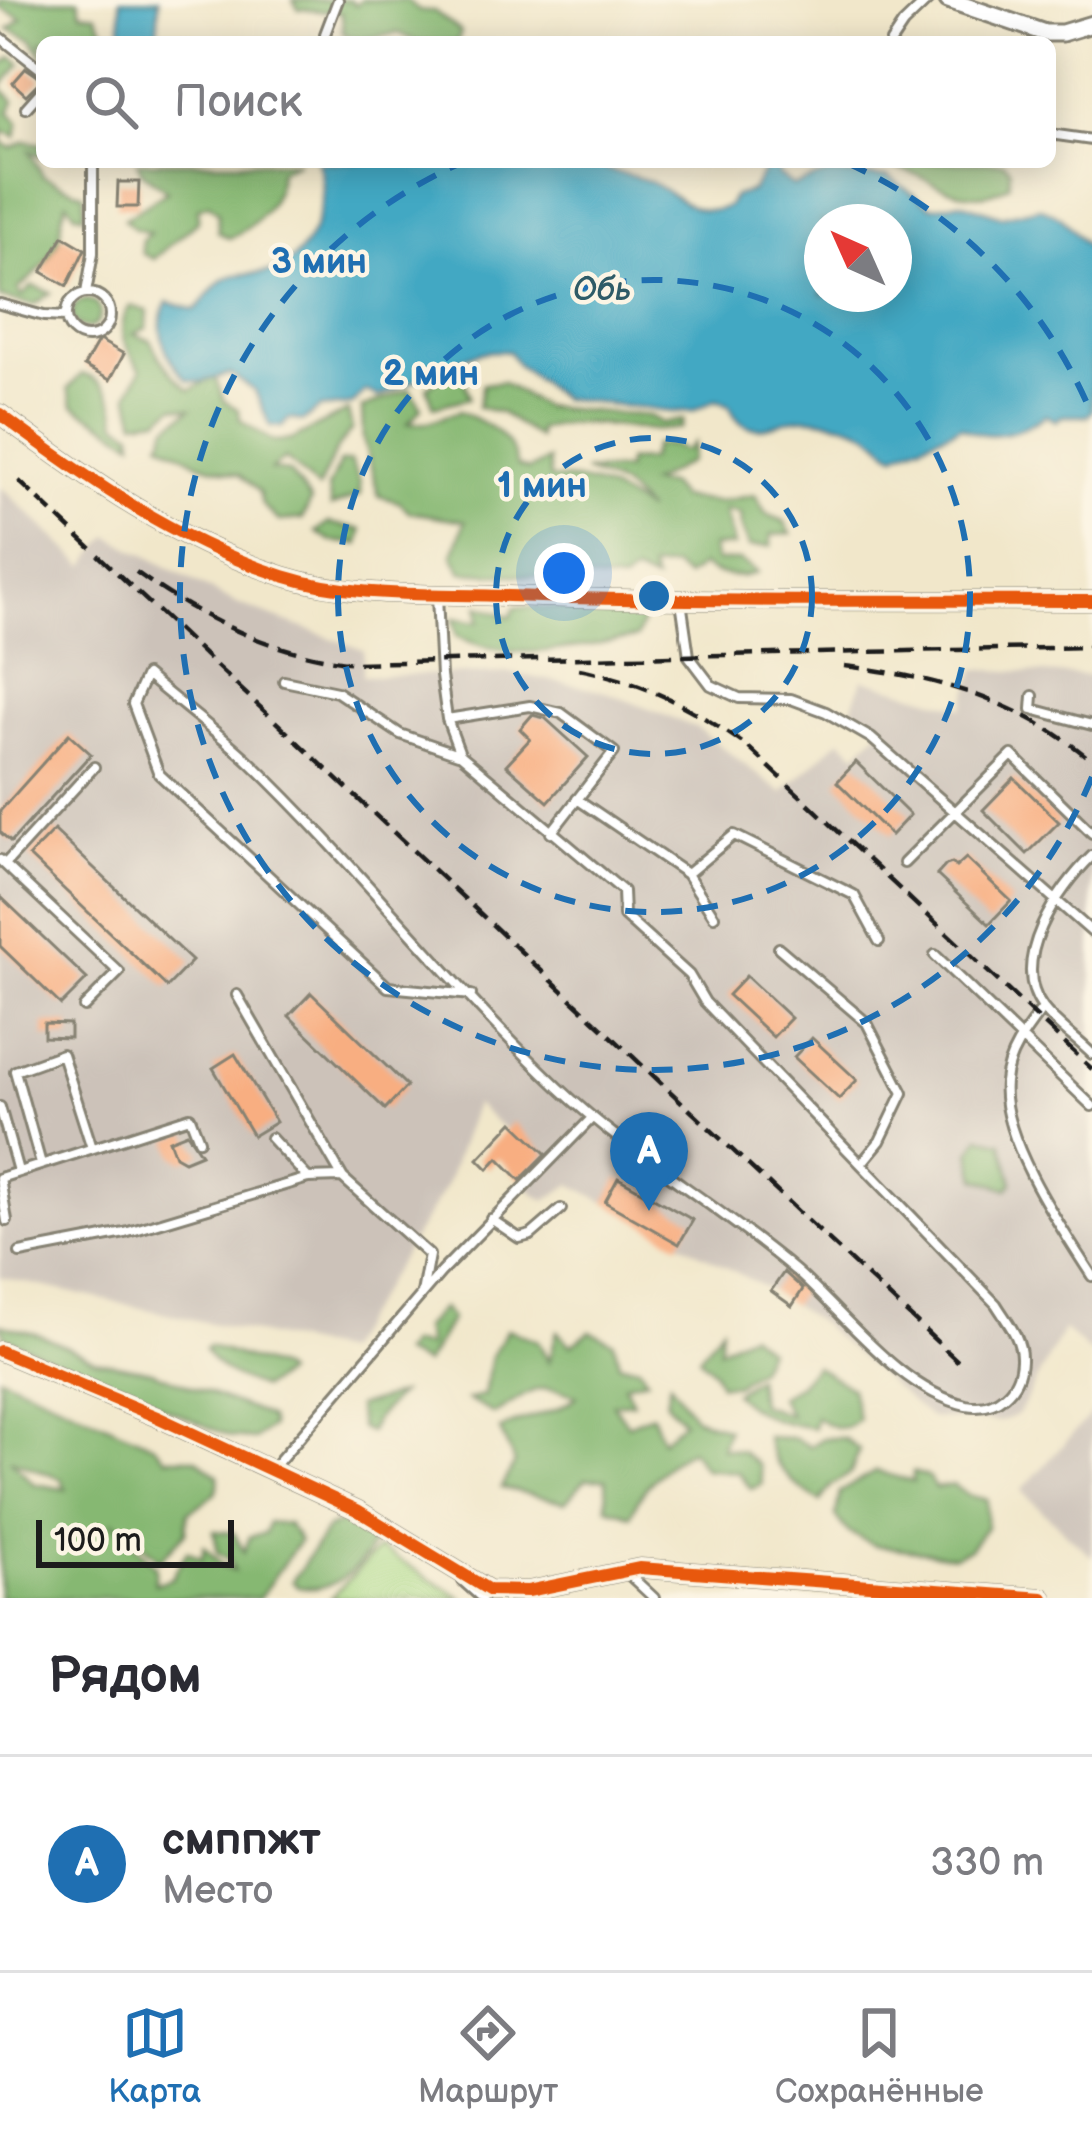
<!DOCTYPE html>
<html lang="ru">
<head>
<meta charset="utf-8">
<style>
  :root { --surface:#fff; --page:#f2f2f3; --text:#2b2b33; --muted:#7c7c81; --line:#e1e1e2; --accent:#1f6fb2 }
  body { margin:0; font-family:"Balsamiq Sans",sans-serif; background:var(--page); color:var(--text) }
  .compass { position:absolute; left:804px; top:204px; width:108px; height:108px; border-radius:50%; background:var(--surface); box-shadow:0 6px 30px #0003; rotate:315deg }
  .scale { position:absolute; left:36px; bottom:30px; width:198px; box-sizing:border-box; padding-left:12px; border:6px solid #1c1c1c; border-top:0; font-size:33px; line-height:42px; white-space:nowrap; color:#1c1c1c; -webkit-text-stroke:9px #fcf5e5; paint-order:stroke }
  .you { position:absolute; left:564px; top:573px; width:42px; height:42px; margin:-30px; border:9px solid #fff; border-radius:50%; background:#1a73e8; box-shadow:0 0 0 18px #1a73e833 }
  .badge { display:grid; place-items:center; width:78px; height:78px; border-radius:50%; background:var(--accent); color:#fff; font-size:39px; font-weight:700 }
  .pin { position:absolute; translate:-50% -99px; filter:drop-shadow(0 3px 6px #0008) }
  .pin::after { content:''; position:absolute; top:63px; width:42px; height:36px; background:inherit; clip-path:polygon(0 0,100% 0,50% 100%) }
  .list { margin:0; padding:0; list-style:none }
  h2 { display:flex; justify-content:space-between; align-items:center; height:156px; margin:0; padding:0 48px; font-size:51px }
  h2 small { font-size:39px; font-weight:400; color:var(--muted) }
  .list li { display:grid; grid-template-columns:78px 1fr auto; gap:36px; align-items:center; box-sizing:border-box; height:216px; padding:0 48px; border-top:3px solid var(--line) }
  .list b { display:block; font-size:45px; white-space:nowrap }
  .list p { margin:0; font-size:39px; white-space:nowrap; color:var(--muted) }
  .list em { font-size:39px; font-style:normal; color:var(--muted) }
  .icon { flex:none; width:66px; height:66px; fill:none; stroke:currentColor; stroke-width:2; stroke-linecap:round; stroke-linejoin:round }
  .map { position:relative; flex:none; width:1092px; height:1598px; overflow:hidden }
  .search { position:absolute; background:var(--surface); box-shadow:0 6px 30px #0003; left:36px; right:36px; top:36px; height:132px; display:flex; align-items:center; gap:30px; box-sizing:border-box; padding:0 42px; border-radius:18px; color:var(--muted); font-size:45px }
  .sheet { height:372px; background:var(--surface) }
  nav { display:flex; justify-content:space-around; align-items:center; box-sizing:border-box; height:168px; border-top:3px solid var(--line); background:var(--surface); font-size:33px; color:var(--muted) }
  nav a { display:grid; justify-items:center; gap:6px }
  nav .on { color:var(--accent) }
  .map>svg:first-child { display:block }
  .industrial { fill:#ccc2b9 }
  .green { fill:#a8d885; stroke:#627a50; stroke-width:3 }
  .forest { fill:#86b872; stroke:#516a47; stroke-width:3; fill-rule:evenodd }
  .water { fill:#43a8c3; stroke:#306270; stroke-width:3; fill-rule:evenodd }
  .building { fill:#f8ae81 }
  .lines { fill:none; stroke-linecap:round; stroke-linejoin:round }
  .lane-casing { stroke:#868273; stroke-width:14 }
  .street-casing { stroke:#868273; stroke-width:21 }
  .lane { stroke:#fff; stroke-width:8 }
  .street { stroke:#fff; stroke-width:15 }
  .rail { stroke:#1c1c1c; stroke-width:4.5; stroke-dasharray:18 9; stroke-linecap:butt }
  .cycleway-casing { stroke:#fcf5e5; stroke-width:20 }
  .cycleway { stroke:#e8590c; stroke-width:12 }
  .ring { fill:none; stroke:#1f6fb2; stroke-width:6; stroke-dasharray:21 15 }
  .labels { text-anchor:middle; stroke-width:9; stroke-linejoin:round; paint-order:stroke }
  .water-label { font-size:33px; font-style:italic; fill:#2e5b67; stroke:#fcf5e5 }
  .centre { fill:#1f6fb2; stroke:#fcf5e5; stroke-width:6 }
  .ring-label { font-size:36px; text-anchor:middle; font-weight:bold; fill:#1f6fb2; stroke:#fcf5e5; stroke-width:9; stroke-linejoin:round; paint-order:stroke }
</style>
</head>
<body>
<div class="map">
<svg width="1092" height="1598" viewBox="0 0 1092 1598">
  <rect width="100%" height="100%" fill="#fcf5e5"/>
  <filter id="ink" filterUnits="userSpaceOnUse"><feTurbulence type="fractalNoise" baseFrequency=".00833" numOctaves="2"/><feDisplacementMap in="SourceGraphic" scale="24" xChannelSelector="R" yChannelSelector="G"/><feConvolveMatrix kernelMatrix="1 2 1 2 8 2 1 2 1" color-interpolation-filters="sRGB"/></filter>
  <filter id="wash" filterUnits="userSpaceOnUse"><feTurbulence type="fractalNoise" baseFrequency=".004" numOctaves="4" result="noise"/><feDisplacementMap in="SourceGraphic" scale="48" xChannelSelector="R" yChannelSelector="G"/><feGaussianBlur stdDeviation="2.7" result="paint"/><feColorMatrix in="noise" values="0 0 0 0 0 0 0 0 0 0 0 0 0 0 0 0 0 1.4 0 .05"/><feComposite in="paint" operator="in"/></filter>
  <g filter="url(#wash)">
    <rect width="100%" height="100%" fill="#f1e7ca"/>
    <!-- industrial -->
    <path class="industrial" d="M 0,486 L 85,566 L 109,536 L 237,604 L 364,650 L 362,676 L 511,673 L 601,690 L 697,728 L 782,793 L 840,739 L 857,753 L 880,729 L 852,707 L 863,679 L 963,708 L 976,669 L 1092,676 L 1092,1355 L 1064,1329 L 1018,1415 L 998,1422 L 930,1418 L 819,1323 L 771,1291 L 571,1184 L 546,1201 L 534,1193 L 521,1181 L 546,1154 L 513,1123 L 505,1130 L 475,1104 L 445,1188 L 342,1352 L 0,1277 Z
      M 1092,1413 L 1092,1557 L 1021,1491 Z"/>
    <!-- green -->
    <path class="green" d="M 379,1548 L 462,1598 L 331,1598 Z"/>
    <!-- forest -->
    <path class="forest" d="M 0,0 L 79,0 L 81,12 L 96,14 L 110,42 L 42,42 L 42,56 L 32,39 L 9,29 L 22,18 L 0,8 Z
      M 293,0 L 350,0 L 356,5 L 361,0 L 407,0 L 419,11 L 434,11 L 461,32 L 457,42 L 417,42 L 399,33 L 360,40 L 343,34 L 342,13 L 298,9 Z
      M 12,57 L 21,64 L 1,87 L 15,101 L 9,112 L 19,122 L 16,137 L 4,131 L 2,142 L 11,148 L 25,141 L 42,144 L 42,156 L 30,151 L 43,176 L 84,194 L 84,216 L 75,213 L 67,202 C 61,215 62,219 61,231 C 57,254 35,276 18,289 L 22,296 L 33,286 L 51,293 L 34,305 L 0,298 L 0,66 Z
      M 137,162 L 298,162 L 279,171 C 280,201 256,227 229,238 L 218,232 L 218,212 L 209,204 L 198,208 L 198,221 L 154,259 L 142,253 L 142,240 L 150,233 L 135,229 L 124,219 L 167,191 L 143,173 Z
      M 884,162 L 1003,162 L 1010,169 L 1009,184 C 981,206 947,190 919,176 C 907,170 895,170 884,162 Z
      M72 314a14 14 0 1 1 28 0a14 14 0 1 1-28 0Z
      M 130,306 L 148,311 L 147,328 L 133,334 L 150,340 C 160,360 172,377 190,390 L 215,377 L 224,401 L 239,410 L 240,420 L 272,441 L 291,440 L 348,411 L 352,429 L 336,450 L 318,489 L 285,458 L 271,470 L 289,472 L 311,501 L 302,519 L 279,521 L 262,505 L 259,492 L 240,475 L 201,464 L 161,442 L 167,427 L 191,409 L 174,406 L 160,418 L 136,421 L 129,394 L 141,369 C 125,348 114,330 130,306 Z
      M 462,371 L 469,398 L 434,407 L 427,387 L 448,372 Z
      M 82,374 C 107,382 115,397 117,422 L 133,432 L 134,442 L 73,405 L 68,389 Z
      M 502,382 L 543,407 L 649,416 L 662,423 L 683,420 L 681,428 C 634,436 583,412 538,430 L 538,438 L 501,413 L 478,407 L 483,384 Z
      M 410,389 L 422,408 L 408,423 L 429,422 L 460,411 C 489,426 510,433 517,466 L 529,470 L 548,460 L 550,479 C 591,478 612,489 647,511 L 623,487 L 584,471 L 626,470 L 627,461 L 649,460 L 654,445 L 672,445 L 684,451 L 693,443 L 690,462 L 650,483 L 669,485 L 680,498 L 717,502 L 755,495 L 766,514 L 784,521 L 791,534 L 771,535 L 771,546 L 749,547 L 741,528 L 740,514 L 724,510 L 734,546 L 712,547 L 716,561 L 739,561 L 757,572 C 743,580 715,577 702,566 L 687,577 L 673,567 L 650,569 L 655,581 L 634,574 L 623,582 L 462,572 L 453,555 L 465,521 L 410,512 L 399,502 L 379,496 L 363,439 L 362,408 Z
      M 350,461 L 360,482 L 360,495 L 331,507 L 328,488 L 340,462 Z
      M 329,523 L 362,530 L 359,544 L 330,541 L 316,532 Z
      M 479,606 L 511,617 L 515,607 L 627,609 L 643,621 L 636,638 C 575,647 514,665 457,636 L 453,618 L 479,622 Z
      M 980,1137 L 1002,1142 L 1013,1182 L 1008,1189 L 977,1178 L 971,1152 Z
      M 442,1308 L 451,1319 L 425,1364 L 401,1354 L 409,1344 L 427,1346 L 423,1328 Z
      M 0,1324 L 38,1334 L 96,1360 L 152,1371 L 260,1413 L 269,1418 L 271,1427 L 254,1439 L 231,1437 L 5,1337 Z
      M 721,1328 L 719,1349 L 749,1333 L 767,1349 L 758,1368 L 735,1385 L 719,1384 L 713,1370 L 699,1357 Z
      M 507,1329 L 538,1341 L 549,1362 L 557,1331 L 572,1345 L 590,1331 L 614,1342 L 619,1364 L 639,1366 L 647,1379 L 624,1384 L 633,1402 L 613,1404 L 628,1424 L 652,1414 L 662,1440 L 683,1421 L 666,1402 L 670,1382 L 694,1417 L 727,1429 L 721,1448 L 741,1451 L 759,1466 L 762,1484 L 751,1489 L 738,1472 L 704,1469 L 690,1449 C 666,1463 640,1488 631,1515 L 607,1507 L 606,1479 L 586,1479 L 565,1502 L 501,1488 L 515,1463 L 500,1430 C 530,1412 549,1420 577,1396 C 532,1379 531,1394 494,1414 L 468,1400 L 484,1395 L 491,1357 Z
      M 209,1346 L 279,1369 L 284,1374 L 262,1388 C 240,1380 216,1371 205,1349 Z
      M 815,1366 L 851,1388 L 858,1419 C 842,1434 832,1427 815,1417 L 813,1428 C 781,1423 757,1417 734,1393 L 756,1377 L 759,1404 L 790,1415 L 779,1397 L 799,1384 Z
      M 0,1376 L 154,1445 L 166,1458 L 196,1458 L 218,1475 C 222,1498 203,1501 188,1512 L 186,1532 L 160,1560 L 142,1544 L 140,1531 L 134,1535 L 112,1521 L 155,1566 L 155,1584 L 172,1578 L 187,1551 L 202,1558 L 204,1546 L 223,1566 L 234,1570 L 229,1559 L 218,1553 L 214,1531 L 234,1533 L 244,1552 L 250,1536 L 265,1533 L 268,1522 L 288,1524 L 299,1541 L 259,1598 L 0,1598 ZM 10,1459 L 61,1479 L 66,1489 L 34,1484 Z
      M 399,1394 L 375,1419 L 369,1432 L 360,1428 L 356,1407 Z
      M 766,1437 L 792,1438 L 810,1446 L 823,1438 L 844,1438 L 859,1450 L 851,1473 L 832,1485 L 820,1501 C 794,1486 773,1468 766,1437 Z
      M 876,1471 L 913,1482 L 913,1472 L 928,1477 L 935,1488 L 953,1485 L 968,1496 L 987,1499 L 986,1527 L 969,1549 L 954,1556 L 873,1545 L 848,1532 L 836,1516 L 840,1492 Z
      M 342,1522 L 357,1527 L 372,1545 C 358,1572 329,1594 298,1587 L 292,1581 L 328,1528 Z"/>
    <!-- water -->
    <path class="water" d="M 120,0 L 159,0 L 157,42 L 122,42 Z
      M 318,162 L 595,162 C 613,176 630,173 649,181 C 677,194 695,221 728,206 L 734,196 L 752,191 L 769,162 L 779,162 L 778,175 L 793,186 L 828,174 L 889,177 L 932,207 L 961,202 L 1002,216 L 1040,207 L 1061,217 L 1092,252 L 1092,410 L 1088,416 L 1062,416 L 1056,421 L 1046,415 C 1020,433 988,443 961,426 L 896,454 C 885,449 883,444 874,437 C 861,424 828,420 811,418 C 786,415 767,434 747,426 C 737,422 734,414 729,405 L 716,400 L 693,411 L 672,412 L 560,398 L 518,365 L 509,352 C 483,349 459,357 438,372 L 428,363 L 421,365 L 418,379 L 378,397 L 365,391 L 352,405 L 320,408 L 303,421 L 289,419 L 282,427 L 270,426 L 255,391 L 230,374 L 200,382 L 187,380 C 167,360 151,328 168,302 L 195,310 C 206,301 216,282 229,277 C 243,271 261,276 276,270 C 313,255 332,197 318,162 ZM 822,222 L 894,222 L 894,294 L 822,294 Z"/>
    <g id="blocks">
      <!-- building -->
      <path class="building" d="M 26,68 L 42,79 L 26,95 L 13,83 Z
        M 118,182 L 139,182 L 138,207 L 117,207 Z
        M 63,236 L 85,249 L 67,286 L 42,272 Z
        M 99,340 L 124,354 L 110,380 L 84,366 Z
        M 532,715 L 545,718 L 588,757 L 548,802 L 506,765 L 530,739 L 520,729 Z
        M 69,734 L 91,754 L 11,842 L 0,832 L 0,811 Z
        M 856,762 L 910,815 L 891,835 L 837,782 Z
        M 1014,778 L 1059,822 L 1027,854 L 983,810 Z
        M 54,830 L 192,961 L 167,987 L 29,856 Z
        M 966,858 L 1011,901 L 989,924 L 937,875 L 946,865 L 952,863 L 956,867 Z
        M 0,896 L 87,979 L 61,1005 L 0,946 Z
        M 746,976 L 791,1018 L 773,1037 L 728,995 Z
        M 311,993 L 407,1086 L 385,1109 L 289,1016 Z
        M 44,1023 L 70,1024 L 70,1038 L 44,1037 Z
        M 812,1038 L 857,1080 L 839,1099 L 794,1057 Z
        M 235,1054 L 276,1122 L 253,1136 L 213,1068 Z
        M 513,1122 L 546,1154 L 520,1180 L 498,1158 L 488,1169 L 478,1159 Z
        M 187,1133 L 201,1154 L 184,1161 L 175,1156 L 169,1140 Z
        M 618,1178 L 693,1220 L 679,1244 L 605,1202 Z
        M 784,1272 L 803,1289 L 792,1306 L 771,1291 Z"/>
    </g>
  </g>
  <g filter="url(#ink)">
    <use href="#blocks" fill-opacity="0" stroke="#868273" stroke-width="3"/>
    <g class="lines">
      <defs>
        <path id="lane" d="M 325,34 L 338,0
          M 0,37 L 42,70
          M 891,42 L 903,24 L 928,0
          M 26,108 L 42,90
          M 1050,134 L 1092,140
          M 86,293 L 93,253 L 93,162
          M66 315a22 22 0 1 1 44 0a22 22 0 1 1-44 0Z
          M 0,304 L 44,316 L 66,317
          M 437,597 L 441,676 L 447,719 L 460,754 L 623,891 L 624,916 L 689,975 L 705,1002 L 996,1304 C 1007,1322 1022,1338 1021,1360 C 1020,1389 996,1411 966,1405 C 900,1390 845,1314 796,1271 C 720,1206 631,1156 558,1087 C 450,985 358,866 251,763 C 218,732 180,704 146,675 L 133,704 L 159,774 L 388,987 L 471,995
          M 681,601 L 689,656 L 711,685 L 739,698 L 791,699 L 826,712 L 871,738 L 1092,932
          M 284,681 L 337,692 L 400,734 L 458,754
          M 1033,696 L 1032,709 L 1092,725
          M 447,719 L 530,706 L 561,713 L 614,752 L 551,833
          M 577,799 L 687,874 L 714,916
          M 1092,856 C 1058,889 1008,961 1043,1008 C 1056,1025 1077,1039 1092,1054
          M 0,860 L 119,972 L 84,1007
          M 6,863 L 94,767
          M 904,863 L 1012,755 L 1092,833
          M 687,874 L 734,835 L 854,895 L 879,941
          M 779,948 L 867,1023 L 903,1093 L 880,1141 L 861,1164
          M 935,955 L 1092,1106
          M 237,995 L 343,1178 L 429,1255 L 422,1293
          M 1043,1008 C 1027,1029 1007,1054 1005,1082 C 999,1137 1063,1231 1092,1276
          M 0,1107 L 18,1171
          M 271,1138 L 308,1178
          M 41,1164 L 15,1071 L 62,1054 L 92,1148
          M 0,1178 L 190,1117 L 199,1140
          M 0,1178 L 7,1221
          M 491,1219 L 519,1238 L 531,1235 L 561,1209
          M 20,1253 L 125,1233 L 308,1178 L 341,1177
          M 273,1468 L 441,1272 L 592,1118
          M 625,1571 L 654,1598
          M 463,1581 L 482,1598"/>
        <path id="street" d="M 948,0 L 1045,33 L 1062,33 L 1092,24
          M 0,414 C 88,480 177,542 283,576 C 356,599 434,593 509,596 C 703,603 898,600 1092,601
          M 0,1351 L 157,1417 L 357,1510 L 489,1590 L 528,1591 L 640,1568 L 1043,1598"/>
      </defs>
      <!-- lane casing -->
      <use href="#lane" class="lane-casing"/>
      <!-- street casing -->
      <use href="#street" class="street-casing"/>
      <!-- lane -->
      <use href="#lane" class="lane"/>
      <!-- street -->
      <use href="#street" class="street"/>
      <!-- rail -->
      <path class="rail" d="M 19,481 L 964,1367
        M 136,572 C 203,620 271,653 354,663 L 1092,647
        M 844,666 C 933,676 1022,701 1092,761
        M 579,669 C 642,681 696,709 748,747 L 1092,1069"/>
      <defs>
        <path id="cycleway" d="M 0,414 C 88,480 177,542 283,576 C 356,599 434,593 509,596 C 703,603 898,600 1092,601
          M 0,1351 L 157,1417 L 357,1510 L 489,1590 L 528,1591 L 640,1568 L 1043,1598"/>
      </defs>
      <!-- cycleway casing -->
      <use href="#cycleway" class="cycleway-casing"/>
      <!-- cycleway -->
      <use href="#cycleway" class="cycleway"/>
    </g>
  </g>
  <!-- distance rings -->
  <g class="ring">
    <circle cx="654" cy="596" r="158"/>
    <circle cx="654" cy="596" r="316"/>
    <path d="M1092 777A474 474 0 1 1 461 163M847 163A474 474 0 0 1 1092 415"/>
  </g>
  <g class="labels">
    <!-- water labels -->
    <g class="water-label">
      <text x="602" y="300">Обь</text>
    </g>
  </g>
  <circle cx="654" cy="596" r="18" class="centre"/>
  <g class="ring-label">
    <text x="319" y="273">3 мин</text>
    <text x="431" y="385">2 мин</text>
    <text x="542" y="497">1 мин</text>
  </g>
</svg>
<svg class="compass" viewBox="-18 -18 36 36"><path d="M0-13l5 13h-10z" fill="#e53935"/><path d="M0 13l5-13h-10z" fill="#7c7c81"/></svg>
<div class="scale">100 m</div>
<div class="you"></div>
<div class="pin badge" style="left:649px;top:1211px">A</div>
<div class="search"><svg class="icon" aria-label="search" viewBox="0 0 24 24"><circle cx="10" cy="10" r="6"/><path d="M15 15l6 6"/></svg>Поиск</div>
</div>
<section class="sheet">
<h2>Рядом<small></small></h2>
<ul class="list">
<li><span class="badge">A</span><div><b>смппжт</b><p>Место</p></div><em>330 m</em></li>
</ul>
</section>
<nav>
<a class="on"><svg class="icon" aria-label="map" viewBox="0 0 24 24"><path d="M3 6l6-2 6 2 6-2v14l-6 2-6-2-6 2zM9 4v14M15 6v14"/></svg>Карта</a>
<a><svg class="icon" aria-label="directions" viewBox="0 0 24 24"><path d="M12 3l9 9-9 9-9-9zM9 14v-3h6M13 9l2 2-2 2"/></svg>Маршрут</a>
<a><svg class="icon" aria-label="saved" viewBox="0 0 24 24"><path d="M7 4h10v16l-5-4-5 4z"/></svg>Сохранённые</a>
</nav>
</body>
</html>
